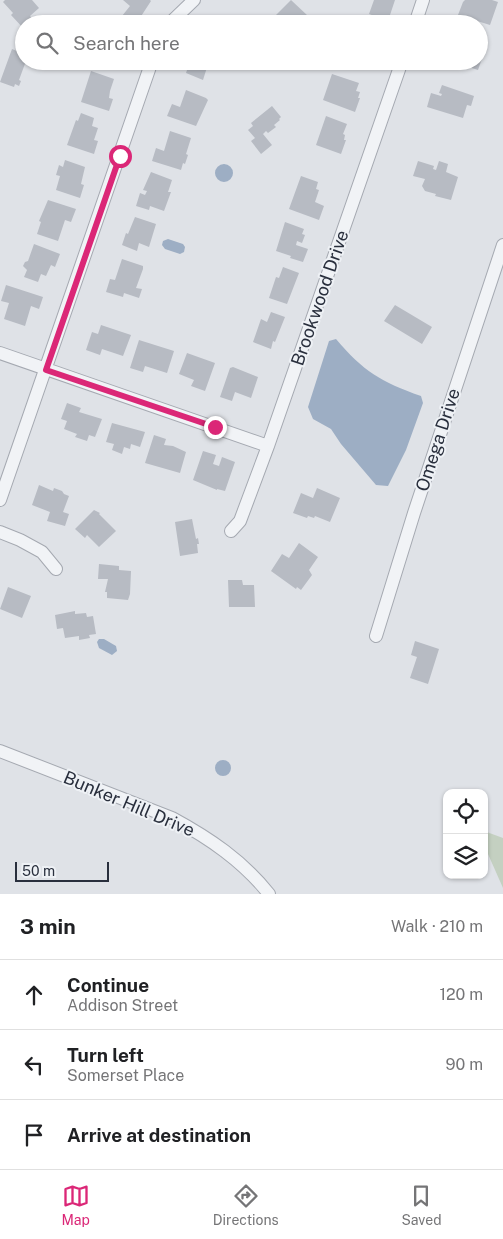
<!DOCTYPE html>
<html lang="en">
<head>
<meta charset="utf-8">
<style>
  :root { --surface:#fff; --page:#f2f2f2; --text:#202124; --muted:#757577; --line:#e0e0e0; --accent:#db2777 }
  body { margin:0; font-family:"Public Sans",sans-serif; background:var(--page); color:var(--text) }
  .controls { position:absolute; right:15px; bottom:15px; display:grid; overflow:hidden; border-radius:10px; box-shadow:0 1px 4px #0004 }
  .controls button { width:45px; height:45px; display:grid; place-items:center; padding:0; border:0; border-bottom:1px solid var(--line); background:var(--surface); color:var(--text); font:25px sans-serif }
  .scale { position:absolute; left:15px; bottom:12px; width:94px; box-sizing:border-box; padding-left:5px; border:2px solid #292f3d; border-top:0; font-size:14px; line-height:18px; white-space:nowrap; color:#292f3d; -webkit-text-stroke:4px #eef1f5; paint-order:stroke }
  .stop { position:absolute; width:15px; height:15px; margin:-11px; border:4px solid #db2777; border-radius:50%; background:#fff }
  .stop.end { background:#db2777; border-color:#fff; box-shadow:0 1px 5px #0008 }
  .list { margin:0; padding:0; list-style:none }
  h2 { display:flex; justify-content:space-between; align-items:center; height:65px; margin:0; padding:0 20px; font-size:21px }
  h2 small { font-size:16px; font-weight:400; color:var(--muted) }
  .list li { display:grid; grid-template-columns:32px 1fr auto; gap:15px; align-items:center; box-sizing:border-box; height:70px; padding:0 20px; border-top:1px solid var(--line) }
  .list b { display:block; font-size:19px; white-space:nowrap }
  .list p { margin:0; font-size:16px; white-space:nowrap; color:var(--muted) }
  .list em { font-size:16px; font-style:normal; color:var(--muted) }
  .icon { flex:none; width:28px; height:28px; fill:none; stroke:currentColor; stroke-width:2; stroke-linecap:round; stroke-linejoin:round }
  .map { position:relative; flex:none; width:503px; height:894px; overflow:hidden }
  .search { position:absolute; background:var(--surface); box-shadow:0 1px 4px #0004; left:15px; right:15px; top:15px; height:55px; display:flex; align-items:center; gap:12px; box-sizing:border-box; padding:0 18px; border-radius:28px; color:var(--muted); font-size:19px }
  .sheet { height:275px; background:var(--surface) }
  nav { display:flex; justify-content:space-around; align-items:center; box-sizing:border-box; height:70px; border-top:1px solid var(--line); background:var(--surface); font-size:14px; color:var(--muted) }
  nav a { display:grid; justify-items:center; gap:2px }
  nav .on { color:var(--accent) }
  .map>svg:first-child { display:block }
  .green { fill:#c4d0c1 }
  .water { fill:#9daec4 }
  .building { fill:#b7bbc3 }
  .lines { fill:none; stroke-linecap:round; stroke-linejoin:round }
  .street-casing { stroke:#a5a9b1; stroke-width:14 }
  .street { stroke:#f1f3f6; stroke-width:12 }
  .route { stroke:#db2777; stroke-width:6 }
  .labels { text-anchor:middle; stroke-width:4; stroke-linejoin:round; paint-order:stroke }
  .street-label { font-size:18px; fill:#292f3d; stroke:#eef1f5 }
</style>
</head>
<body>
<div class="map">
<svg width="503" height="894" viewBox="0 0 503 894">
  <rect width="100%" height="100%" fill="#dfe2e7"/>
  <!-- green -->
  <path class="green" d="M 484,831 L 503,838 L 503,888 L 484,845 Z"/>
  <!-- water -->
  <path class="water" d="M215 173a9 9 0 1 1 18 0a9 9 0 1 1-18 0Z
    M 168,239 L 183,244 L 185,247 L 184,252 L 180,254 L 165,249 L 162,245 L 163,241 Z
    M 336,339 C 363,371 381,382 421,396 L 423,403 L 406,450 L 388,486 L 376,485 L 341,444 L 331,429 L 313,419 L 308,407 L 329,341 Z
    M 99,639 L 104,639 L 116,646 L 117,651 L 112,655 L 99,648 L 97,642 Z
    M215 768a8 8 0 1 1 16 0a8 8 0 1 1-16 0Z"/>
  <!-- building -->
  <path class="building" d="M 5,0 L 32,0 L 39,8 L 30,16 L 35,22 L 33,24 L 24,24 L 24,29 L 11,15 L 13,13 L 3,2 Z
    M 123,0 L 150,0 L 151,1 L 136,24 L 132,24 L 122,16 L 130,6 Z
    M 291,0 L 308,16 L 300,24 L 279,24 L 273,18 Z
    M 374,0 L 395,0 L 388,21 L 369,14 Z
    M 465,0 L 492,0 L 498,2 L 490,25 L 458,15 L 463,2 Z
    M 479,45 L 486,47 L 478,70 L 453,62 L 479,61 Z
    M 12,49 L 24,54 L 24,61 L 26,61 L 19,80 L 21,81 L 19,86 L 15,84 L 14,87 L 0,82 Z
    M 104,61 L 124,61 L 122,68 Z
    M 190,61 L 209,61 L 203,80 L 186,73 Z
    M 349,61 L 374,61 L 371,70 Z
    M 91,71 L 114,79 L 110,91 L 109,98 L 113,99 L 109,111 L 81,102 Z
    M 332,74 L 359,83 L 356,91 L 360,92 L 358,98 L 360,98 L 355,112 L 323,100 Z
    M 442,85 L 474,96 L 471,106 L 467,105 L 463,118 L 427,107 L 431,93 L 441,96 L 442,94 L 439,93 Z
    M 186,90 L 206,98 L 208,100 L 196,126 L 167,116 L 172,104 L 180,107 Z
    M 272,106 L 281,117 L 279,119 L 280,120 L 274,125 L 276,127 L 268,133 L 266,131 L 263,134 L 272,145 L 261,154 L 251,141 L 255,138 L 248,130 L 253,126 L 251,123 Z
    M 81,113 L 94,118 L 92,126 L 98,128 L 94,140 L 98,141 L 94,154 L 67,145 L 76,120 L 78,121 Z
    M 326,116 L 347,124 L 343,134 L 345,135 L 344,140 L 346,140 L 341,154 L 316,145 Z
    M 170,131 L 191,138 L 186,154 L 188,155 L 185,164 L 183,163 L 181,170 L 152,161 L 156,148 L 164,151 Z
    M 65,160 L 85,167 L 81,184 L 84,185 L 80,198 L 56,190 L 60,176 L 56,175 L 59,165 L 63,167 Z
    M 418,161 L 434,166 L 433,169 L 436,170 L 439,161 L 448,164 L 446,172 L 458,177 L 451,200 L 435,196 L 436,194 L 425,191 L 422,186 L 425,179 L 413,176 Z
    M 151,172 L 172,180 L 168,192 L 171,192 L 164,211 L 150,206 L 149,210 L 136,206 L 140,193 L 145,195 L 147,191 L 143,190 Z
    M 301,176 L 318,182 L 316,189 L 319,190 L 315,202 L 324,206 L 319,220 L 289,209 Z
    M 48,200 L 76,209 L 71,222 L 65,220 L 58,241 L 37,234 L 41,222 L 39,221 Z
    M 135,217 L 156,224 L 149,247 L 139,243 L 137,251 L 122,245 L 126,233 L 128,234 Z
    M 285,222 L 304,229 L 302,234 L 305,235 L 302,243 L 297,241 L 296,245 L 308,249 L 303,262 L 290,258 L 291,256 L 276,251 Z
    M 34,244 L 60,254 L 55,267 L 51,265 L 46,276 L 41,274 L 38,282 L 24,277 L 27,270 L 23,266 L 25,262 L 28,261 Z
    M 122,259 L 143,266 L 143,269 L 136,288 L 142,289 L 139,298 L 124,293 L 123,297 L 106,292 L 110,279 L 115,280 Z
    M 283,267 L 299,273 L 287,304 L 269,298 L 276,277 L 279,278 Z
    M 6,285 L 43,297 L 39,309 L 31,306 L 25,326 L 4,319 L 9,303 L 1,301 Z
    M 395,305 L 432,327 L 422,344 L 384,321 Z
    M 271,312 L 285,317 L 275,342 L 273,341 L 271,349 L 253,342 L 261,319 L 267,322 Z
    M 101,325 L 131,335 L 123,356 L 102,349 L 100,355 L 86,350 L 92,332 L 98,334 Z
    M 139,340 L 174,351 L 167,373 L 145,366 L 143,372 L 130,368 Z
    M 187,353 L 215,363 L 205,391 L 191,386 L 194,380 L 179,374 Z
    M 233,367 L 258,377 L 251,398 L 235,392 L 232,401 L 220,397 L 230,368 Z
    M 67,403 L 81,408 L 79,412 L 102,419 L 95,437 L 89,435 L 87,441 L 75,437 L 77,434 L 64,429 L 67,421 L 61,419 Z
    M 112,423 L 145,432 L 140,447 L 131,444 L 130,449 L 124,447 L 122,454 L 112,450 L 114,444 L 106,442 Z
    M 154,435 L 166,439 L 164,445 L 173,446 L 186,452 L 180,473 L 145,463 Z
    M 203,451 L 216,455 L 213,464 L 219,466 L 222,457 L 235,462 L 225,491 L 217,489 L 217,490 L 193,480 Z
    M 39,485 L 53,491 L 54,488 L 62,491 L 64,494 L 69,496 L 63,512 L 69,514 L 65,526 L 47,521 L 50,512 L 32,505 Z
    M 317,488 L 340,498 L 330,522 L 315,516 L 314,518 L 308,516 L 307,518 L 293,513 L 301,493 L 313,498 Z
    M 94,510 L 100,513 L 99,514 L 116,531 L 99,547 L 87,535 L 85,538 L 75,529 Z
    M 192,519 L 196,539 L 198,538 L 199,544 L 197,544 L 198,553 L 180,556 L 175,522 Z
    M 299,543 L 318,557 L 309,570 L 312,575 L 301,590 L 297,587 L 296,589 L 271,571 L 282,554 L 289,558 Z
    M 99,564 L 119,566 L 119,570 L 131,571 L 130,594 L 128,600 L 107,598 L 107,592 L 105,592 L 108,579 L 98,579 Z
    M 228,580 L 242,580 L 243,585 L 254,585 L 255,607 L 229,607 Z
    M 8,587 L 31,596 L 22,618 L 0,609 Z
    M 75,611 L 75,614 L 86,613 L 87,617 L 93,616 L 96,634 L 89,635 L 90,638 L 79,640 L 79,636 L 65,638 L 63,628 L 57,629 L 55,615 Z
    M 415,641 L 439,649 L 428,684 L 410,678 L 417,657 L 411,655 Z"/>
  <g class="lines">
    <defs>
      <path id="street" d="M 169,24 L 194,0
        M 415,24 L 423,0
        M 0,353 L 268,446
        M 0,500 L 152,61
        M 231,531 L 240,521 L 268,446 L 402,61
        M 0,532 L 20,540 L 42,552 L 56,569
        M 376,636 L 414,513 L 503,245
        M 0,751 L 172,818 C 209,838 243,861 269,894"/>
    </defs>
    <!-- street casing -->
    <use href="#street" class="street-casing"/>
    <!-- street -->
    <use href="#street" class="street"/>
  </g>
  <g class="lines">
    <!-- route -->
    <path class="route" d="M 120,156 L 46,370 L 215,427"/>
  </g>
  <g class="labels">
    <!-- street labels -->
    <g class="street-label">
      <text transform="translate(320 298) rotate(-71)" y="6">Brookwood Drive</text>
      <text transform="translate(438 440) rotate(-72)" y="6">Omega Drive</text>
      <text transform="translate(129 804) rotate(23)" y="6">Bunker Hill Drive</text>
    </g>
  </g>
</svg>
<div class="controls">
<button><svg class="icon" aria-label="locate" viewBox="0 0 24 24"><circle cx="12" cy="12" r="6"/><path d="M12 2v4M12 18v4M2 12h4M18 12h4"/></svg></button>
<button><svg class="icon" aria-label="layers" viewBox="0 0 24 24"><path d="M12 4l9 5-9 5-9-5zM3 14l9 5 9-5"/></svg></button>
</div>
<div class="scale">50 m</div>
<div class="stop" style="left:120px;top:156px"></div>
<div class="stop end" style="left:215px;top:427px"></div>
<div class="search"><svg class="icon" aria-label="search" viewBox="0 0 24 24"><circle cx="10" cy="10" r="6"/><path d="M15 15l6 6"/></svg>Search here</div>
</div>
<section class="sheet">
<h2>3 min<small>Walk · 210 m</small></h2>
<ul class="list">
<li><svg class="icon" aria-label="ahead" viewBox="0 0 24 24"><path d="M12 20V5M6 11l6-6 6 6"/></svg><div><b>Continue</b><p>Addison Street</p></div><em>120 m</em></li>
<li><svg class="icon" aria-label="left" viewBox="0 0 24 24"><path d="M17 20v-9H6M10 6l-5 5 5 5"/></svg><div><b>Turn left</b><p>Somerset Place</p></div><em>90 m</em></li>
<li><svg class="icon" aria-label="arrive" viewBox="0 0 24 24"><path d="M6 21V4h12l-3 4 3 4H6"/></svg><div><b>Arrive at destination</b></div></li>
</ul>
</section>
<nav>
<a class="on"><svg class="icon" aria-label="map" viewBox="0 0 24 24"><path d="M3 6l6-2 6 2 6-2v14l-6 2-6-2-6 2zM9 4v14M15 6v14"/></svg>Map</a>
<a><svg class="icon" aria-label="directions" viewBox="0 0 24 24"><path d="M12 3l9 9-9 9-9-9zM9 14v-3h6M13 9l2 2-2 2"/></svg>Directions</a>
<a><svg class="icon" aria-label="saved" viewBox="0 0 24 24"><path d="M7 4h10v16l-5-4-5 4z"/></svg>Saved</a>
</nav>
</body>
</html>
